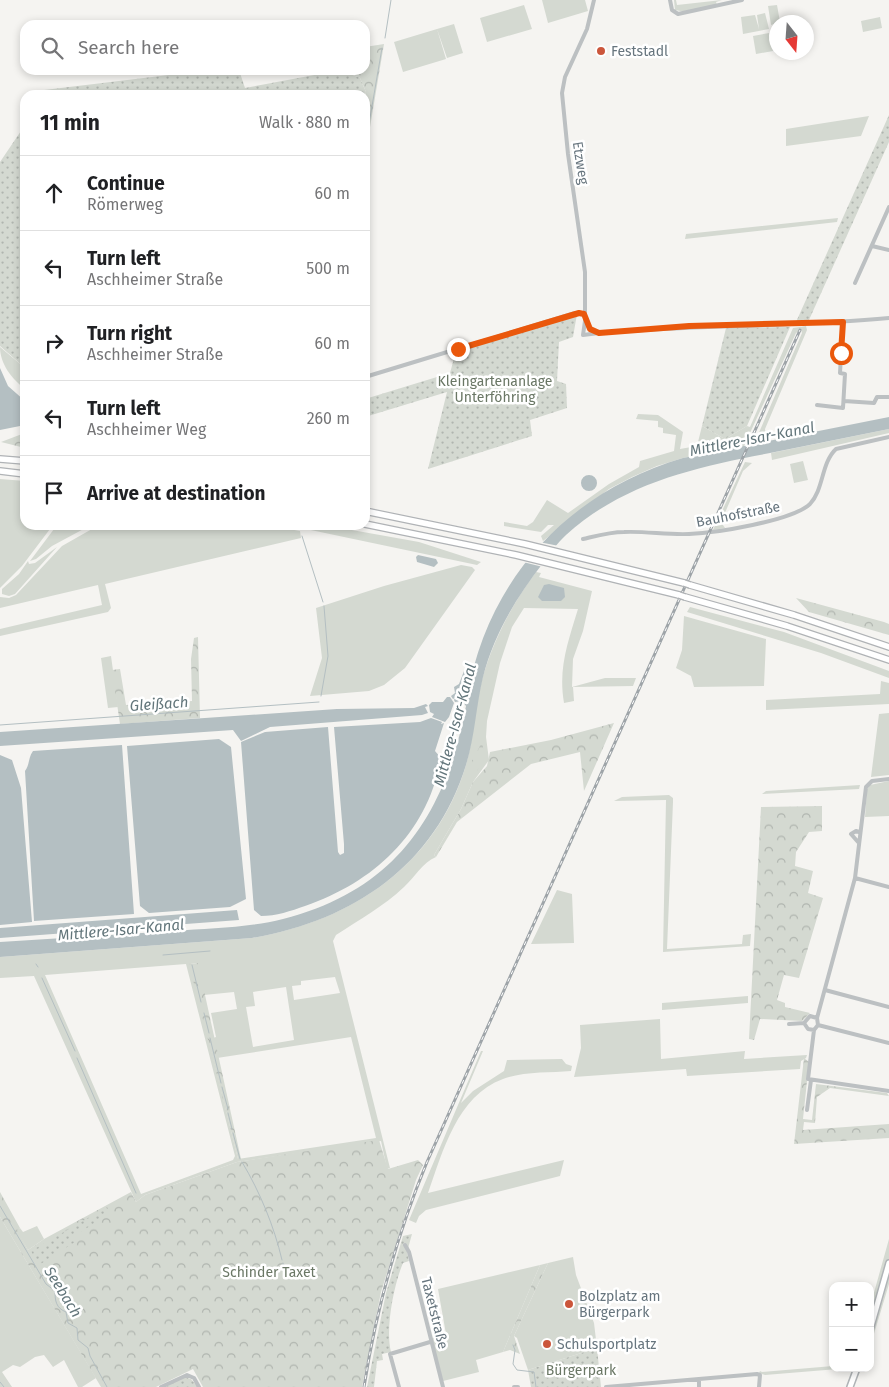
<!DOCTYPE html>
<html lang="en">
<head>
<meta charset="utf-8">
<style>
  :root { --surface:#fff; --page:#f2f2f2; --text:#202124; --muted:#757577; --line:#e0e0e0 }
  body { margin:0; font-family:"Fira Sans",sans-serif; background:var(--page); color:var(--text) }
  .controls { position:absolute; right:15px; bottom:15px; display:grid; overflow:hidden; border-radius:10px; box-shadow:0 2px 8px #0003 }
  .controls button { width:45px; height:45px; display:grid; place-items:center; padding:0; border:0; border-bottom:1px solid var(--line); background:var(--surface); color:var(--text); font:25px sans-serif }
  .compass { position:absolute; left:769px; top:15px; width:45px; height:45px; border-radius:50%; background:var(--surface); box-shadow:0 2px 8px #0003; rotate:163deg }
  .stop { position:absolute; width:15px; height:15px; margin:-11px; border:4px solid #ea580c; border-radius:50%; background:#fff }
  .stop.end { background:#ea580c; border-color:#fff; box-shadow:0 1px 5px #0008 }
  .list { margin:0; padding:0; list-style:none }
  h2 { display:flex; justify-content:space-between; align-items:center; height:65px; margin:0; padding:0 20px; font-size:21px }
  h2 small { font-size:16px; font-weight:400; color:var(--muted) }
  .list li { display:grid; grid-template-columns:32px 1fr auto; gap:15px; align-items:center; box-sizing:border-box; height:75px; padding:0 20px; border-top:1px solid var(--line) }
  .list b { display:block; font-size:19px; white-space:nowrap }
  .list p { margin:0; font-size:16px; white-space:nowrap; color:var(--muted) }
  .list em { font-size:16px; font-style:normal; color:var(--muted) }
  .icon { flex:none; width:28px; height:28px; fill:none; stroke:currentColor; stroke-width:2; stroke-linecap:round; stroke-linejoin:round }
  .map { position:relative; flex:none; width:889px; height:1387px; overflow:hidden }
  .search { position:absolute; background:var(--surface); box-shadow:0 2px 8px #0003; left:20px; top:20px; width:350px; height:55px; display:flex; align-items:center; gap:12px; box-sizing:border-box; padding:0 18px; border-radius:15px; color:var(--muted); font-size:19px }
  .panel { position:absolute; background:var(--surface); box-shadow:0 2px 8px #0003; left:20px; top:90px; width:350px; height:440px; border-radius:15px }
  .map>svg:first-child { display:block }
  .grass { fill:#d4d9d1; fill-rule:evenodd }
  .forest { fill:url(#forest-crowns) }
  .park { fill:url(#park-dots) }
  .water { fill:#b4bfc2 }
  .pier { fill:#f5f4f1 }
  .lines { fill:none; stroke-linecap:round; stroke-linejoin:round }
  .stream { stroke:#b4bfc2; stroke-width:1 }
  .major-casing { stroke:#b0b4b7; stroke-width:8 }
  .highway-casing { stroke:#b0b3b6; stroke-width:8 }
  .minor { stroke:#bcc0c2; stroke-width:4 }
  .major { stroke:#fff; stroke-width:5 }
  .highway { stroke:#fff; stroke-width:5.5 }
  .rail-casing { stroke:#9ea4a8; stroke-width:3 }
  .rail { stroke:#fff; stroke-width:1; stroke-dasharray:4; stroke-linecap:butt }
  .highway-bridge-casing { stroke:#b0b3b6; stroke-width:8; stroke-linecap:butt }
  .highway-bridge { stroke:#fff; stroke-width:5.5 }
  .route { stroke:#ea580c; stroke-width:6 }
  .poi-dot { fill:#cb563b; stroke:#fff; stroke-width:2 }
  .labels { text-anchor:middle; stroke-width:5; stroke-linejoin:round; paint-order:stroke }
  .poi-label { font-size:14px; fill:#67757e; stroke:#fff; text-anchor:start }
  .street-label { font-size:14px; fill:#67757e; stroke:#fff }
  .park-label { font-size:14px; fill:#6a7765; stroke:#fff }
  .water-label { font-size:15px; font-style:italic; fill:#63767b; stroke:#fff }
</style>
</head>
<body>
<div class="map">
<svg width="889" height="1387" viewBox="0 0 889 1387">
  <defs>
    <pattern id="forest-crowns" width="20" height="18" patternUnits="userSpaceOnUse" patternTransform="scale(1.25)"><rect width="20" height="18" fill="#d4d9d1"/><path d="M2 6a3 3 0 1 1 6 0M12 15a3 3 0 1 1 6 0" fill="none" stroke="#b0b5af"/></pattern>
    <pattern id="park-dots" width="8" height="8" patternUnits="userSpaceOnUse" patternTransform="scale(1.25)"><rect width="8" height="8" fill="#d4d9d1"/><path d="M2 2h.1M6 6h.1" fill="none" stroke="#b0b5af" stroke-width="1.8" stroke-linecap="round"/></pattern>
  </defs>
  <rect width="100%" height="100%" fill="#f5f4f1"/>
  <!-- grass -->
  <path class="grass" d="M 542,0 L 585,0 L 588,11 L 548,23 Z
    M 674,0 L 676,0 L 677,5 L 722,0 L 716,2 L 717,5 L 686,12 L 675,10 Z
    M 524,5 L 532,29 L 487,42 L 480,18 Z
    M 777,5 L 780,22 L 771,25 L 768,6 Z
    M 765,13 L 769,29 L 743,34 L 741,17 L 755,15 L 759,29 L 757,15 Z
    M 880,17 L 882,28 L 863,32 L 861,21 Z
    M 454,24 L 463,53 L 447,58 L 437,29 Z
    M 437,29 L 446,59 L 403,72 L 394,42 Z
    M 769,33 L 773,51 L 756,54 L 753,36 Z
    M 869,116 L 861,136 L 786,146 L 786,129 Z
    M 838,218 L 837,222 L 685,239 L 686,234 Z
    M 806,326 L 807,330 L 765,429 L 766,442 L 754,444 L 802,333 L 801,330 L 796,333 L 744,446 L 683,458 L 657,466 L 632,477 L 609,489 L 543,541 L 541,536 L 554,525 L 548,525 L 541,532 L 504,526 L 504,522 L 527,526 L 533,522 L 547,500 L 568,513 L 609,484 L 639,467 L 640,461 L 674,451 L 676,435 L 663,433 L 663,428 L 658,427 L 658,421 L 636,419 L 638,414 L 658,415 L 683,432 L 680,449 L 697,446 L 702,426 L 725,439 L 747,426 L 750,427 L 793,328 Z
    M 0,347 L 25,368 L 25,389 C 12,379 0,364 0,347 Z
    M 889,429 L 889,433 L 772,460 L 771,453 Z
    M 803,461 L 808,480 L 794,483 L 790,464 Z
    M 745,462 L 752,463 L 743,471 L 721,522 L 725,528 L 713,530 Z
    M 0,479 L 25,481 L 25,525 L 53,525 L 22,566 L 0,588 Z
    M 57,525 L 91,525 L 52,546 L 36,559 L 30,561 Z
    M 99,525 L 266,525 L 300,531 L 301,538 L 105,584 L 111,608 L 108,612 L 0,636 L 0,629 L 102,605 L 98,585 L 0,608 L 0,597 L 9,598 L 16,595 L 62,546 Z
    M 287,525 L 324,525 L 419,542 L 481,562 L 477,565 Z
    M 57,547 L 15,594 L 9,596 L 2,594 L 2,589 L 19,574 L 28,561 L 29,564 L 35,563 Z
    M 461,565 L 472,567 L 475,570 L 405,668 L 384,685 L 369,691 L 310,696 L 322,658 L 316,608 L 384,586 Z
    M 536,572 L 541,573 L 539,577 L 592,591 L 583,631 L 573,659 L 572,687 L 605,678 L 636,678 L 633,686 L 573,687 L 574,701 L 564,703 C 558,668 568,642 578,609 L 524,608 L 512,627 L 500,663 L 487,721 L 486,737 L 489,760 L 473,782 L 461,809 L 434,855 L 436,857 C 422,863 415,877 404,887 C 384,906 359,920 336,935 L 333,941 L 390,1168 L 387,1169 L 381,1141 L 237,1162 L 145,1195 L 136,1202 L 34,976 L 0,978 L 0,957 L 252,938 C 351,921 436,866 466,765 C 474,736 475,705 483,676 C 495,637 512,604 536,572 ZM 197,963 L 204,995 L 234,992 L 237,1009 L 211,1013 L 216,1037 L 213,1038 L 217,1058 L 351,1037 L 376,1138 L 238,1159 L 190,964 ZM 186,964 L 235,1156 L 233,1160 L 141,1194 L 45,975 ZM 335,977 L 340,993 L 294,1000 L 292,986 L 301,985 L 301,981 ZM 286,987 L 294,1040 L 253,1047 L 246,1007 L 255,1006 L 253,992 Z
    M 690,607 L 784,632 L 889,671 L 889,678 L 821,653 L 687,612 Z
    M 684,616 L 766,639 L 764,686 L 694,687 L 691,676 L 676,668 L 682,650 Z
    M 111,656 L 118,707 L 108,708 L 101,658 Z
    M 881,681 L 889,683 L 889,704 L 766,710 L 766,700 L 880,694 Z
    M 889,713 L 889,775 L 871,777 L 879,714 Z
    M 889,781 L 889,816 L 865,817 L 867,789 L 870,785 Z
    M 860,785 L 859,789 L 762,794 L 766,791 Z
    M 669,795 L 673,798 L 673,802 L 667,949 L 742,944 L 743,935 L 751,934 L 750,946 L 663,952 L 666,800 L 614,801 L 622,797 Z
    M 557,890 L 572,894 L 574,943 L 531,944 Z
    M 748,996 L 748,1003 L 662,1010 L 662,1003 Z
    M 660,1019 L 661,1059 L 745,1051 L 744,1059 L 807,1055 L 806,1058 L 801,1061 L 800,1069 L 687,1076 L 686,1069 L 574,1077 L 581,1048 L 580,1025 Z
    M 481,1051 L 483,1051 L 461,1103 L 473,1091 L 504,1071 L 507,1060 L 562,1059 L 566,1064 L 572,1066 L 571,1071 C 550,1073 524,1071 503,1079 C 457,1096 443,1151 428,1193 L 564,1160 L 560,1176 L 426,1210 L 419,1216 L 416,1223 L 409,1220 Z
    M 0,1217 L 96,1378 L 82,1387 L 78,1387 L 64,1360 L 53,1367 L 44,1355 L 35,1357 L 20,1367 L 13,1365 L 2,1372 L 12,1387 L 0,1387 Z
    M 37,1226 L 44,1239 L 28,1250 L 16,1230 L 20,1228 L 23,1232 Z
    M 889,1239 L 889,1284 L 870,1347 L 870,1307 Z
    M 573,1257 L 576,1275 L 594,1323 L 597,1348 L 528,1370 L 517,1338 L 514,1336 L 548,1263 Z
    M 540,1265 L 503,1352 L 476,1360 L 479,1372 L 443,1381 L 432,1338 L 446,1334 L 438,1289 Z
    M 833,1366 L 833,1368 L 850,1368 L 765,1375 L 759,1373 L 760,1371 L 762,1372 Z"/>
  <!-- forest -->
  <path class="forest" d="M 384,44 L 365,157 L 366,92 L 360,78 L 342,70 L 365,70 L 365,47 Z
    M 25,433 L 25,448 L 1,442 L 22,434 Z
    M 796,598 L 884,622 L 889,624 L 889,635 L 809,612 Z
    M 198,637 L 200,718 L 120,724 L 112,670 L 120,669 L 126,705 L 192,701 L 191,659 L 194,638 Z
    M 614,723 L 584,791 L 580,752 L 531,764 L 457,822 L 436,857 L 434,855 L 461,809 L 473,782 L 487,766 L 490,752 L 551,740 Z
    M 482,742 L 485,759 L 476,772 L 469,767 Z
    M 822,806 L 822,831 L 809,832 L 796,852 L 795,866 L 813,871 L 808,893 L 823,898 L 799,978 L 784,975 L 777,1000 L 785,1003 L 785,1007 L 810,1013 L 802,1021 L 760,1019 L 754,1040 L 749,1039 L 761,807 Z
    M 198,963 L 241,1159 L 238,1159 L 189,964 Z
    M 804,1058 L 809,1062 L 803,1119 L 812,1120 L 816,1084 L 887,1093 L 889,1096 L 830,1088 L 817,1097 L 815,1123 L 804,1122 L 803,1130 L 889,1124 L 889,1138 L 794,1144 Z
    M 379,1140 L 388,1169 L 418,1160 L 423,1165 L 416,1180 L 381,1292 L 362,1387 L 203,1387 L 193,1369 L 156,1387 L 101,1387 L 0,1217 L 0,1192 L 20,1228 L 17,1230 L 28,1250 L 44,1239 L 131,1192 L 136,1202 L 145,1195 L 237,1162 Z
    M 548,1263 L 514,1336 L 520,1354 L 510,1350 L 503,1352 L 540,1265 Z"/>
  <!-- park -->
  <path class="park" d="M 210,70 L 239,70 L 245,88 L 341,70 L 360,78 L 366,92 L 365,97 L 365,95 L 36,95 L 36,91 Z
    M 889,115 L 889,142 L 809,320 L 796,322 Z
    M 25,125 L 25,368 L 0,346 L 0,162 Z
    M 577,314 L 573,337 L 559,342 L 557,381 L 566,384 L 567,408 L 530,420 L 532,436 L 428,469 L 447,392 L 365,417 L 365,399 L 450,373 L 456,351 Z
    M 790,327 L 747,426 L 725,439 L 702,426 L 726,328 Z
    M 107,1207 L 110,1213 L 73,1237 L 75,1242 L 39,1265 L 31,1251 Z
    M 412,1234 L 407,1252 L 409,1261 L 403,1263 C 394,1284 385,1329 391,1352 L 382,1354 L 383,1360 L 377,1361 L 374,1387 L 367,1387 L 386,1293 L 403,1236 Z
    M 597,1348 L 601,1387 L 531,1387 L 528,1370 Z
    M 184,1377 L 191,1379 L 198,1387 L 165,1387 Z"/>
  <!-- water -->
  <path class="water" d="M 0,368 L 8,386 L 25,401 L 25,425 L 0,430 Z
    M 889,417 L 889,429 C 849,437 810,445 770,453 C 696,467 623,483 566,535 C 557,543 550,554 543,563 C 516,598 494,634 483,677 C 476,706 475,736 466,765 C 435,866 352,921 252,938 L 0,957 L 0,942 C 58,938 116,935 174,931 C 210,928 248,928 283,919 C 396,890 445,815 466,706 L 462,701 L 455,702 L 454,700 L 455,698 L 453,699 L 451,696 L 455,693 L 454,687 L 459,684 L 464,671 L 466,671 L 467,676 L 469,676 L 467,698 C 487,579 568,492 683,458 Z
    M581 483a8 8 0 1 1 16 0a8 8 0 1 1-16 0Z
    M 418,555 L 436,559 L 438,563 L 434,567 L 417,562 L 416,557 Z
    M 549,584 L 564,588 L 565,597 L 561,601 L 542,601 L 538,597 L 544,585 Z
    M 447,697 L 450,697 L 454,703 L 449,717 L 445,722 L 432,717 L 434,714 L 430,712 L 429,705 L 432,702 L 443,702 Z
    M 426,704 L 428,706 L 425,707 L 428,713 L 422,715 L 270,727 L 241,741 L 233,730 L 0,746 L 0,732 L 337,709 L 414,708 Z
    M 431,718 L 442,722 L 441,724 L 444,723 L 435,751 L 441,758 C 428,832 375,882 305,906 C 291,911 276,916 261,916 L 254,910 L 241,742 L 265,732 L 328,727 L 338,852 L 340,855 L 344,853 L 344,844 L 334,727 L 420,722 Z
    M 219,739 L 231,747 L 246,899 L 230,907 L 149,913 L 140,906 L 127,746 Z
    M 122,745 L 134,914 L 34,921 L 25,771 C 30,764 28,758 33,751 Z
    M 0,755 L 12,760 L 21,788 L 32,922 L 0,925 Z
    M 237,910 L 239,920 L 0,938 L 0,928 Z"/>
  <!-- pier -->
  <path class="pier" d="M 539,542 L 559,546 L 543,567 L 523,562 Z"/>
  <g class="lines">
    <!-- stream -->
    <path class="stream" d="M 385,38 L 391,0
      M 365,147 L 382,48
      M 302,536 L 323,602
      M 321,696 L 328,656 L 324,606
      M 0,725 L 319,702
      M 163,955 L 210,951
      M 36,964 L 38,967
      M 192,965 L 201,1002
      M 42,978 L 75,1051
      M 204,1013 L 209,1033
      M 210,1038 L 221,1083
      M 77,1058 L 136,1193
      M 222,1087 L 228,1109
      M 228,1113 L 232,1129
      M 233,1133 L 240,1159
      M 242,1162 C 260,1192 274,1226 282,1260
      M 0,1206 L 46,1284 L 55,1291 C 55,1301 56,1308 66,1312 L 68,1323 L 77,1328 L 78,1340 L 88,1348 L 90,1356 L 107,1387
      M 283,1263 L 285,1271
      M 513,1345 L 515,1350 L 513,1364 L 517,1370 L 534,1372 L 536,1387
      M 0,1382 L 4,1387"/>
    <defs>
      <path id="major" d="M 870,1330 L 889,1263
        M 850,1387 L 857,1368"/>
      <path id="highway" d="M 0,459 L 25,461
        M 0,471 L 25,474
        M 365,511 L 525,544 L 684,583
        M 365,524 L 516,555 L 679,595
        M 690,585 L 794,615 L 889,647
        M 685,597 L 787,626 L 889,660"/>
    </defs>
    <!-- major casing -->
    <use href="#major" class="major-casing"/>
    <!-- highway casing -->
    <use href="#highway" class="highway-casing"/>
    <!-- minor -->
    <path class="minor" d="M 594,0 L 587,29 L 565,77 L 562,93 L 568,154 L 585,272 L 585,321 L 583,335 L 599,333
      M 670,0 L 672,10 L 678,14 L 742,0
      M 872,246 L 889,250
      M 855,283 L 889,207
      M 585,321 L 591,329 L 599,333 C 696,325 792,327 889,318
      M 365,377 L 575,313 L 584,314
      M 844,401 L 874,403 L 877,397 L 889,397
      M 817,405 L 843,408 L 845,374 L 840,373 L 843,322
      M 583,539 C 596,536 610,532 624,532 C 646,531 667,535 689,534 C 715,533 792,521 810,504 C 824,489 821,463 836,449 L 889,437
      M 858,842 L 851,834 L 856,831 L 859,832
      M 855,878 L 889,887
      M 825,990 L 889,1007
      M 804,1023 L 810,1016 L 817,1018
      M 804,1023 L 808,1029 L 814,1030
      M 789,1024 L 804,1023
      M 818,1025 L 817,1018 L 855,878 L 866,787 L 872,781 L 889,779
      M 818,1025 L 814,1030 L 808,1079 L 889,1091
      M 818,1025 L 889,1043
      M 807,1110 L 811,1080
      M 405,1245 L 409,1252 L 443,1387
      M 161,1387 L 187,1375 L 194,1378 L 199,1387
      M 399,1387 L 390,1354 L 430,1342
      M 514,1387 L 518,1387
      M 606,1387 L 757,1374 L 760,1375 L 759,1387
      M 699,1387 L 699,1379"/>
    <!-- major -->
    <use href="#major" class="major"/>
    <!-- highway -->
    <use href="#highway" class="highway"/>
    <defs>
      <path id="rail" d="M 364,1387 C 376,1310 397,1235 427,1162 L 800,330"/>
    </defs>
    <!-- rail casing -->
    <use href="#rail" class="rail-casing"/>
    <!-- rail -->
    <use href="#rail" class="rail"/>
    <defs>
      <path id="highway-bridge" d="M 684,583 L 690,585
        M 679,595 L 685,597"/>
    </defs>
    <!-- highway-bridge casing -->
    <use href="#highway-bridge" class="highway-bridge-casing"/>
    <!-- highway-bridge -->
    <use href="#highway-bridge" class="highway-bridge"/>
  </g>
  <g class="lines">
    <!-- route -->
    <path class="route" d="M 458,349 L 579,313 L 584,314 L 590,329 L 599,333 L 689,326 L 843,322 L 841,353"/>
  </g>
  <!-- markers -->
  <g class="poi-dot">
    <circle cx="601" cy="51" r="5"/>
    <circle cx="569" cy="1304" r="5"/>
    <circle cx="547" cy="1344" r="5"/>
  </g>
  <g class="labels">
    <!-- poi labels -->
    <g class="poi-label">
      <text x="611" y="56">Feststadl</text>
      <text x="579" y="1301">Bolzplatz am<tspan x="579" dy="16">Bürgerpark</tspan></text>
      <text x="557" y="1349">Schulsportplatz</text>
    </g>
    <!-- street labels -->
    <g class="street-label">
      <text transform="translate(581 163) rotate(81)" y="5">Etzweg</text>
      <text transform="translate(738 514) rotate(-11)" y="5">Bauhofstraße</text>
      <text transform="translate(435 1313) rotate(76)" y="5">Taxetstraße</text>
    </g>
    <!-- park labels -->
    <g class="park-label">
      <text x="495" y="386">Kleingartenanlage<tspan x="495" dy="16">Unterföhring</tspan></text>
      <text x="269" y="1277">Schinder Taxet</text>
      <text x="581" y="1375">Bürgerpark</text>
    </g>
    <!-- water labels -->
    <g class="water-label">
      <text transform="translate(752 439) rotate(-11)" y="5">Mittlere-Isar-Kanal</text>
      <text transform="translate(159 704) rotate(-4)" y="5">Gleißach</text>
      <text transform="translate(455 725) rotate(-75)" y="5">Mittlere-Isar-Kanal</text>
      <text transform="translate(121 930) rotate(-5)" y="5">Mittlere-Isar-Kanal</text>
      <text transform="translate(63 1292) rotate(58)" y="5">Seebach</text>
    </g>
  </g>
</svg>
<div class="controls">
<button>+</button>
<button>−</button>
</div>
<svg class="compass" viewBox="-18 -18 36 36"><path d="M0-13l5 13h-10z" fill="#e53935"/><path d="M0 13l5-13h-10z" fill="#757577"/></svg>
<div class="stop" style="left:841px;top:353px"></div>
<div class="stop end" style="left:458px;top:349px"></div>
<div class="search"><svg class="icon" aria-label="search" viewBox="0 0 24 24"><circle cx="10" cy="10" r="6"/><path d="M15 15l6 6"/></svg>Search here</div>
<section class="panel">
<h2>11 min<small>Walk · 880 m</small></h2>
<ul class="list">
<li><svg class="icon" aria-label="ahead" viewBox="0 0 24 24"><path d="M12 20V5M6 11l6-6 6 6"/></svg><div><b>Continue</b><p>Römerweg</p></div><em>60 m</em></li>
<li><svg class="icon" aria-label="left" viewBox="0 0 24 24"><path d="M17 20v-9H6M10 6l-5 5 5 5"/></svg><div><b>Turn left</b><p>Aschheimer Straße</p></div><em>500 m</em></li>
<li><svg class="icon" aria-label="right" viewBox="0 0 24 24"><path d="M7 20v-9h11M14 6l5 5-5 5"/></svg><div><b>Turn right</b><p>Aschheimer Straße</p></div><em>60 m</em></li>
<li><svg class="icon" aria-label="left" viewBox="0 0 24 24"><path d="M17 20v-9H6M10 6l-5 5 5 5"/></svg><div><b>Turn left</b><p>Aschheimer Weg</p></div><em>260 m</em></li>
<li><svg class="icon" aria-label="arrive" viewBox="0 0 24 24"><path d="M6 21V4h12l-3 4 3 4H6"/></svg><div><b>Arrive at destination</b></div></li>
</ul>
</section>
</div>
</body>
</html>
